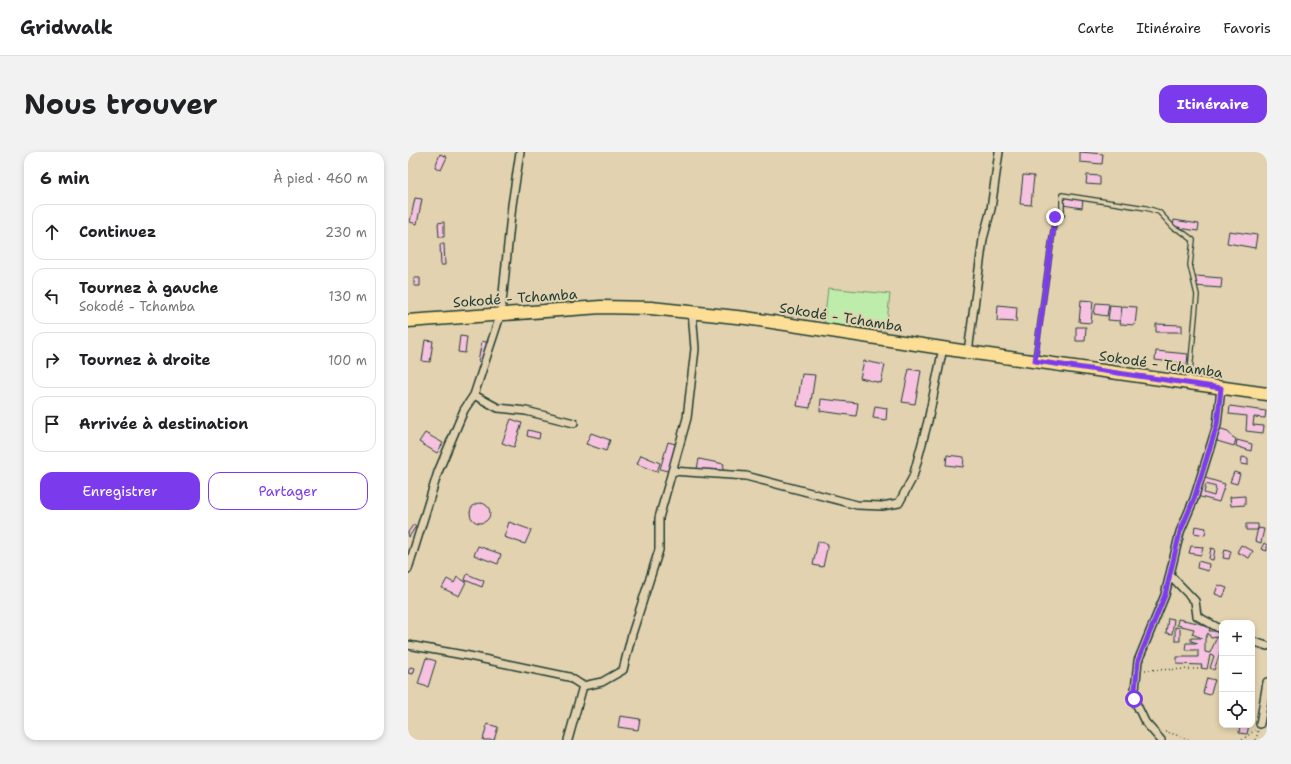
<!DOCTYPE html>
<html lang="fr">
<head>
<meta charset="utf-8">
<style>
  :root { --surface:#fff; --page:#f2f2f2; --text:#202124; --muted:#757577; --line:#e0e0e0; --accent:#7c3aed }
  body { margin:0; font-family:"Shantell Sans",sans-serif; background:var(--page); color:var(--text) }
  .controls { position:absolute; right:12px; bottom:12px; display:grid; overflow:hidden; border-radius:8px; box-shadow:0 2px 6px #0003 }
  .controls button { width:36px; height:36px; display:grid; place-items:center; padding:0; border:0; border-bottom:1px solid var(--line); background:var(--surface); color:var(--text); font:20px sans-serif }
  .stop { position:absolute; width:12px; height:12px; margin:-9px; border:3px solid #7c3aed; border-radius:50%; background:#fff }
  .stop.end { background:#7c3aed; border-color:#fff; box-shadow:0 1px 4px #0008 }
  .list { margin:0; padding:0; list-style:none }
  h2 { display:flex; justify-content:space-between; align-items:center; height:52px; margin:0; padding:0 16px; font-size:17px }
  h2 small { font-size:13px; font-weight:400; color:var(--muted) }
  .list li { display:grid; grid-template-columns:26px 1fr auto; gap:12px; align-items:center; box-sizing:border-box; height:56px; margin:0 8px 8px; padding:0 8px; border:1px solid var(--line); border-radius:12px }
  .list b { display:block; font-size:15px; white-space:nowrap }
  .list p { margin:0; font-size:13px; white-space:nowrap; color:var(--muted) }
  .list em { font-size:13px; font-style:normal; color:var(--muted) }
  .actions { display:flex; gap:8px; padding:12px 16px }
  .actions a { flex:1; padding:9px 0; border:1px solid var(--accent); border-radius:12px; text-align:center; font-size:14px; color:var(--accent) }
  .actions .main { background:var(--accent); color:#fff }
  .icon { flex:none; width:22px; height:22px; fill:none; stroke:currentColor; stroke-width:2; stroke-linecap:round; stroke-linejoin:round }
  .map { position:relative; flex:none; width:859px; height:588px; overflow:hidden; border-radius:12px }
  header { display:flex; align-items:center; gap:24px; box-sizing:border-box; height:56px; padding:0 20px; background:var(--surface); border-bottom:1px solid var(--line) }
  header strong { font-size:19px }
  nav { display:flex; gap:22px; margin-inline-start:auto; font-size:14px }
  .intro { display:flex; align-items:center; justify-content:space-between; box-sizing:border-box; height:96px; padding:0 24px }
  h1 { margin:0; font-size:28px }
  .button { padding:10px 18px; border-radius:12px; background:var(--accent); color:#fff; font-size:14px; font-weight:700 }
  main { display:flex; gap:24px; padding:0 24px }
  aside { flex:1; background:var(--surface); border-radius:12px; box-shadow:0 2px 6px #0003 }
  .map>svg:first-child { display:block }
  .green { fill:#beecaa; stroke:#6e946f }
  .building { fill:#f6c2e0; stroke:#1f3d34; fill-rule:evenodd }
  .lines { fill:none; stroke-linecap:round; stroke-linejoin:round }
  .lane-casing { stroke:#1f3d34; stroke-width:6 }
  .street-casing { stroke:#1f3d34; stroke-width:10 }
  .primary-casing { stroke:#1f3d34; stroke-width:15 }
  .path { stroke:#1f3d34; stroke-width:1.5; stroke-dasharray:1 3; stroke-linecap:butt }
  .lane { stroke:#e3d2af; stroke-width:3.5 }
  .street { stroke:#e3d2af; stroke-width:7 }
  .primary { stroke:#fdde96; stroke-width:12 }
  .route { stroke:#7c3aed; stroke-width:5 }
  .labels { text-anchor:middle; stroke-width:4; stroke-linejoin:round; paint-order:stroke }
  .street-label { font-size:14px; fill:#1f3d34; stroke:#e3d2af }
</style>
</head>
<body>
<header>
<strong>Gridwalk</strong>
<nav><a>Carte</a><a>Itinéraire</a><a>Favoris</a></nav>
</header>
<div class="intro"><h1>Nous trouver</h1><a class="button">Itinéraire</a></div>
<main>
<aside>
<h2>6 min<small>À pied · 460 m</small></h2>
<ul class="list">
<li><svg class="icon" aria-label="ahead" viewBox="0 0 24 24"><path d="M12 20V5M6 11l6-6 6 6"/></svg><div><b>Continuez</b></div><em>230 m</em></li>
<li><svg class="icon" aria-label="left" viewBox="0 0 24 24"><path d="M17 20v-9H6M10 6l-5 5 5 5"/></svg><div><b>Tournez à gauche</b><p>Sokodé - Tchamba</p></div><em>130 m</em></li>
<li><svg class="icon" aria-label="right" viewBox="0 0 24 24"><path d="M7 20v-9h11M14 6l5 5-5 5"/></svg><div><b>Tournez à droite</b></div><em>100 m</em></li>
<li><svg class="icon" aria-label="arrive" viewBox="0 0 24 24"><path d="M6 21V4h12l-3 4 3 4H6"/></svg><div><b>Arrivée à destination</b></div></li>
</ul>
<div class="actions"><a class="main">Enregistrer</a><a>Partager</a></div>
</aside>
<div class="map">
<svg width="859" height="588" viewBox="0 0 859 588">
  <rect width="100%" height="100%" fill="#e3d2af"/>
  <filter id="ink" filterUnits="userSpaceOnUse"><feTurbulence type="fractalNoise" baseFrequency=".025" numOctaves="2"/><feDisplacementMap in="SourceGraphic" scale="8" xChannelSelector="R" yChannelSelector="G"/><feConvolveMatrix kernelMatrix="1 2 1 2 8 2 1 2 1" color-interpolation-filters="sRGB"/></filter>
  <g filter="url(#ink)">
    <!-- green -->
    <path class="green" d="M 420,136 L 482,142 L 478,178 L 416,172 Z"/>
    <!-- building -->
    <path class="building" d="M 672,0 L 695,2 L 694,12 L 672,10 Z
      M 32,2 L 39,5 L 33,18 L 27,15 Z
      M 615,23 L 626,24 L 623,53 L 612,52 Z
      M 679,23 L 692,24 L 692,33 L 678,32 Z
      M 655,45 L 675,47 L 674,56 L 655,53 Z
      M 7,46 L 14,47 L 9,72 L 2,70 Z
      M 766,68 L 791,72 L 790,79 L 765,75 Z
      M 36,70 L 36,85 L 31,85 L 30,71 Z
      M 821,79 L 849,83 L 847,96 L 819,91 Z
      M 32,92 L 36,92 L 37,113 L 33,113 Z
      M 788,124 L 814,126 L 813,136 L 787,134 Z
      M 6,126 L 12,126 L 12,134 L 6,134 Z
      M 673,148 L 685,149 L 683,171 L 671,170 Z
      M 688,151 L 701,152 L 699,164 L 686,162 Z
      M 590,153 L 609,155 L 608,170 L 589,169 Z
      M 702,153 L 713,154 L 712,169 L 700,168 Z
      M 714,154 L 729,155 L 727,173 L 712,172 Z
      M 748,172 L 774,173 L 774,180 L 748,180 Z
      M 668,175 L 678,175 L 677,189 L 668,189 Z
      M 52,184 L 59,185 L 57,201 L 50,200 Z
      M 17,188 L 25,189 L 22,210 L 14,209 Z
      M 74,189 L 81,191 L 77,211 L 70,209 Z
      M 748,199 L 780,202 L 779,212 L 747,208 Z
      M 456,209 L 477,213 L 473,231 L 452,226 Z
      M 501,217 L 513,219 L 507,252 L 494,250 Z
      M 394,222 L 407,223 L 402,256 L 389,254 Z
      M 413,247 L 450,251 L 448,264 L 412,259 Z
      M 467,254 L 479,256 L 478,268 L 465,266 Z
      M 822,254 L 858,259 L 857,266 L 846,265 L 845,273 L 856,274 L 855,281 L 838,279 L 839,264 L 821,262 Z
      M 103,267 L 114,271 L 106,295 L 94,291 Z
      M 810,276 L 820,279 L 823,284 L 828,287 L 826,294 L 809,289 L 808,283 Z
      M 120,278 L 132,281 L 131,287 L 119,284 Z
      M 17,281 L 35,291 L 29,301 L 11,290 Z
      M 183,281 L 202,288 L 198,299 L 178,292 Z
      M 829,288 L 844,292 L 843,299 L 828,294 Z
      M 260,290 L 271,293 L 263,320 L 252,317 Z
      M 233,303 L 252,311 L 249,320 L 229,312 Z
      M 539,303 L 556,305 L 555,315 L 538,313 Z
      M 834,305 L 840,306 L 840,313 L 833,312 Z
      M 291,307 L 316,312 L 314,322 L 289,317 Z
      M 826,320 L 832,322 L 829,332 L 822,330 Z
      M 794,325 L 817,332 L 811,350 L 789,344 ZM 798,332 L 808,335 L 806,344 L 796,341 Z
      M 837,344 L 837,353 L 823,354 L 822,345 Z
      M62 361a10 10 0 1 1 20 0a10 10 0 1 1-20 0Z
      M 101,370 L 123,378 L 117,392 L 96,385 Z
      M 6,372 L 8,374 L 1,385 L 0,380 Z
      M 838,372 L 850,372 L 850,378 L 838,378 Z
      M 787,374 L 798,376 L 797,383 L 786,381 Z
      M 850,376 L 856,377 L 853,391 L 847,389 Z
      M 410,389 L 420,392 L 415,415 L 405,413 Z
      M 856,391 L 859,393 L 859,399 L 853,397 Z
      M 833,393 L 845,399 L 841,406 L 829,400 Z
      M 70,394 L 93,402 L 90,412 L 66,403 Z
      M 783,394 L 795,395 L 793,403 L 781,401 Z
      M 803,396 L 807,397 L 805,408 L 801,407 Z
      M 817,397 L 823,399 L 821,407 L 815,406 Z
      M 790,409 L 801,412 L 800,419 L 789,416 Z
      M 59,422 L 76,429 L 74,435 L 57,428 Z
      M 49,425 L 58,430 L 51,444 L 34,436 L 39,427 L 46,431 Z
      M 810,433 L 819,436 L 815,445 L 807,442 Z
      M 760,466 L 766,467 L 764,482 L 758,481 Z
      M 770,467 L 790,471 L 802,476 L 801,479 L 808,479 L 810,482 L 811,480 L 814,482 L 814,495 L 806,518 L 802,516 L 806,504 L 802,503 L 799,517 L 793,516 L 794,513 L 769,512 L 769,505 L 790,505 L 790,498 L 777,498 L 778,491 L 790,491 L 783,489 L 783,486 L 794,486 L 784,482 L 786,477 L 769,473 ZM 800,481 L 803,486 L 809,485 L 802,501 L 797,500 L 797,487 Z
      M 767,475 L 772,476 L 772,489 L 767,489 Z
      M 18,506 L 28,509 L 20,535 L 10,532 Z
      M 2,515 L 7,516 L 5,522 L 0,521 Z
      M 799,526 L 807,528 L 802,543 L 795,541 Z
      M 212,564 L 232,567 L 230,578 L 210,575 Z
      M 79,572 L 90,575 L 86,588 L 75,588 Z
      M 832,573 L 841,573 L 839,582 L 831,581 Z"/>
    <g class="lines">
      <defs>
        <path id="lane" d="M 627,207 L 647,65 L 654,63 L 654,43 L 738,56 L 751,60 L 766,76 L 773,79 L 785,88 L 782,113 L 789,143 L 781,230"/>
        <path id="street" d="M 560,200 L 575,87 L 583,57 L 591,0
          M 66,243 L 90,256 L 118,259 L 166,271
          M 264,319 L 338,324 L 449,353 L 474,354 L 491,351 L 505,325 L 520,269 L 535,196
          M 0,417 L 30,320 L 56,258 L 66,243 L 93,161 L 104,53 L 112,0
          M 762,423 L 787,449 L 789,464 L 814,478
          M 844,489 L 859,494
          M 0,493 L 61,504 L 161,525 L 175,534 L 194,530 L 215,518 L 224,482 L 251,398 L 251,366 L 279,266 L 287,197 L 284,159
          M 852,572 L 859,530
          M 160,588 L 175,534
          M 753,588 L 737,570 L 726,547 L 730,509 L 757,443 L 772,380 L 786,347 L 809,273 L 813,236"/>
        <path id="primary" d="M 0,169 L 193,155 L 243,156 L 338,166 L 560,200 L 859,242"/>
      </defs>
      <!-- lane casing -->
      <use href="#lane" class="lane-casing"/>
      <!-- street casing -->
      <use href="#street" class="street-casing"/>
      <!-- primary casing -->
      <use href="#primary" class="primary-casing"/>
      <!-- path -->
      <path class="path" d="M 737,518 L 790,517
        M 757,579 L 782,588
        M 834,588 L 847,578
        M 848,588 L 850,579"/>
      <!-- lane -->
      <use href="#lane" class="lane"/>
      <!-- street -->
      <use href="#street" class="street"/>
      <!-- primary -->
      <use href="#primary" class="primary"/>
    </g>
  </g>
  <g class="lines" filter="url(#ink)">
    <!-- route -->
    <path class="route" d="M 647,65 L 627,209 L 813,236 L 809,273 L 786,347 L 772,380 L 757,443 L 730,509 L 726,547"/>
  </g>
  <g class="labels">
    <!-- street labels -->
    <g class="street-label">
      <text transform="translate(107 146) rotate(-4)" y="5">Sokodé - Tchamba</text>
      <text transform="translate(433 165) rotate(9)" y="5">Sokodé - Tchamba</text>
      <text transform="translate(753 212) rotate(8)" y="5">Sokodé - Tchamba</text>
    </g>
  </g>
</svg>
<div class="controls">
<button>+</button>
<button>−</button>
<button><svg class="icon" aria-label="locate" viewBox="0 0 24 24"><circle cx="12" cy="12" r="6"/><path d="M12 2v4M12 18v4M2 12h4M18 12h4"/></svg></button>
</div>
<div class="stop" style="left:726px;top:547px"></div>
<div class="stop end" style="left:647px;top:65px"></div>
</div>
</main>
</body>
</html>
